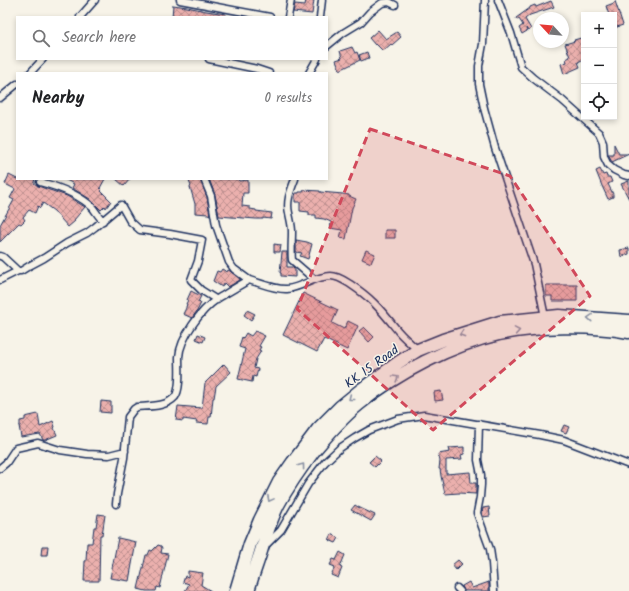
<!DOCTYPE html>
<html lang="en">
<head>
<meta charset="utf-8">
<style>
  :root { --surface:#fff; --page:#f6f6f6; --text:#202124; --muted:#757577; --line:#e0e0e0 }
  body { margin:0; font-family:Kalam,sans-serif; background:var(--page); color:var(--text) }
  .controls { position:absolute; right:12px; top:12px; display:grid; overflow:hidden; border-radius:0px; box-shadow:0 2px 6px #0003 }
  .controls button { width:36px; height:36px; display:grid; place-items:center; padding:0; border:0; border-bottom:1px solid var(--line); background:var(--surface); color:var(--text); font:20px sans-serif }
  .compass { position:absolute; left:533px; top:12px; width:36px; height:36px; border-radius:50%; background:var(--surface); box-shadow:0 2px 6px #0003; rotate:296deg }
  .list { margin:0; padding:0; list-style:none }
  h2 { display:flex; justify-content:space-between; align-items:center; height:52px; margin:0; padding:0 16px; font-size:17px }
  h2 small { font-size:13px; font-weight:400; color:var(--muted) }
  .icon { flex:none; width:22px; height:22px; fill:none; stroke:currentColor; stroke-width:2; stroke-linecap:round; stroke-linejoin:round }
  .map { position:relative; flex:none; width:629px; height:591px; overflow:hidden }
  .search { position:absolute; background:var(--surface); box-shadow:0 2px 6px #0003; left:16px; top:16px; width:312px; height:44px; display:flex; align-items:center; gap:10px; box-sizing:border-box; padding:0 14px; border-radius:0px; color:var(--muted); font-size:15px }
  .panel { position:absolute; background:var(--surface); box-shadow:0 2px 6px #0003; left:16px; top:72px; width:312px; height:108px; border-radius:0px }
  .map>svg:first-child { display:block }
  .building { fill:url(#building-cross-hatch); stroke:#1b2f5e }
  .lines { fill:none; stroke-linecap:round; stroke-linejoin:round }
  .street-casing { stroke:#1b2f5e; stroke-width:9 }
  .highway-casing { stroke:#1b2f5e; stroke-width:15 }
  .street { stroke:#f7f3e8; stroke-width:6 }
  .highway { stroke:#f7f3e8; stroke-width:12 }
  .oneway { stroke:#8991a3 }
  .marked { fill:#d1495b; fill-opacity:0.2; stroke:#d1495b; stroke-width:3; stroke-dasharray:8 5; stroke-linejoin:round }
  .labels { text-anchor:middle; stroke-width:3; stroke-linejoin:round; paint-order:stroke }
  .street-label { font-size:13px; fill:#1b2f5e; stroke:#f7f3e8 }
</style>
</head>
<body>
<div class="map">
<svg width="629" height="591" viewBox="0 0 629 591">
  <defs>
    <pattern id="building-cross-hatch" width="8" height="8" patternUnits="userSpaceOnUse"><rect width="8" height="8" fill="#ebb0ad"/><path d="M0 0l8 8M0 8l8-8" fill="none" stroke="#be9090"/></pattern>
  </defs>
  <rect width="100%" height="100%" fill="#f7f3e8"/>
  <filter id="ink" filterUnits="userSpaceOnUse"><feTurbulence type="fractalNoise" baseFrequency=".025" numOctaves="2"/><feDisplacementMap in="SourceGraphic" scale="8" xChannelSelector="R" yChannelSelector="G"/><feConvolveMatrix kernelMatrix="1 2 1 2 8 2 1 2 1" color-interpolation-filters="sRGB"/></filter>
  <g filter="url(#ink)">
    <!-- building -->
    <path class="building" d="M 306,0 L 314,0 L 312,14 L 293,12 L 295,4 L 305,5 Z
      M 551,1 L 554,7 L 530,15 L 525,19 L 531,29 L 528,31 L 526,28 L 527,31 L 522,34 L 519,28 L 523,25 L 519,19 L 517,20 L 516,18 L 530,8 L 530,7 L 535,5 L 536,7 Z
      M 615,1 L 623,25 L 614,28 L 614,15 L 609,15 L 606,6 L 614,3 L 614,2 Z
      M 173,5 L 187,7 L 206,11 L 226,14 L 225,17 L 172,17 Z
      M 378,30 L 386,39 L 397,32 L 401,37 L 392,45 L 391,44 L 383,51 L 376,44 L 375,45 L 369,38 Z
      M 584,37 L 584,59 L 578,62 L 580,67 L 564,74 L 561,64 L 567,62 L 566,59 L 570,57 L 565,44 L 575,41 L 574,40 L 581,38 L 581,39 Z
      M 352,47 L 355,53 L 357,52 L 360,60 L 340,70 L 336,60 L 342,58 L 340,51 Z
      M 367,52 L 369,58 L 361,61 L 359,55 Z
      M 614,144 L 619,154 L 629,154 L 612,162 L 608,155 L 614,155 Z
      M 600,169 L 603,175 L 606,174 L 607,177 L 610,177 L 612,182 L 608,184 L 613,194 L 613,197 L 608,199 L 602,186 L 596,171 Z
      M 9,175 L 17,179 L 35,179 L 34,182 L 34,183 L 38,186 L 67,196 L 85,207 L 74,220 L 75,221 L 68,227 L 54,211 L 43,203 L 40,208 L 38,206 L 35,213 L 29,210 L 23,217 L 25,220 L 21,224 L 19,223 L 0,242 L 0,225 L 14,200 L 10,198 L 15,189 L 5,184 Z
      M 64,179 L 105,179 L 100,188 L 102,190 L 101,191 L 111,201 L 106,208 L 105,206 L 101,210 L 90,199 L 72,188 L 74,184 Z
      M 116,179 L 130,179 L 124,186 Z
      M 188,179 L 200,179 L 207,197 L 210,215 L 208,214 L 195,213 L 195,204 L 190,187 L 191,186 Z
      M 209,179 L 238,179 L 239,181 L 248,180 L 248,193 L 243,193 L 242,206 L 250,207 L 250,209 L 256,210 L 256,211 L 272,213 L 271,219 L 263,218 L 263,219 L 256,219 L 219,216 L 215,195 Z
      M 629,181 L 629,199 L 621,184 Z
      M 304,190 L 320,191 L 320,192 L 343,194 L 349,195 L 349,196 L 356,199 L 352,208 L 346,239 L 340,238 L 342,230 L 330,228 L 331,222 L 324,219 L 316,218 L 316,215 L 309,215 L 309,212 L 300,211 L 300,202 L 295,202 L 295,196 L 296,193 L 299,193 L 299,192 L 303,192 Z
      M 385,230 L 395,230 L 395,238 L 385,238 Z
      M 296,240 L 307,242 L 312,244 L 308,259 L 300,256 L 302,253 L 296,252 Z
      M 274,244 L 281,245 L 280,252 L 274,252 Z
      M 629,248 L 629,254 L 621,257 L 620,250 Z
      M 366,250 L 375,254 L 371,263 L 362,259 Z
      M 282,252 L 287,252 L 287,267 L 293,267 L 295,269 L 295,277 L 281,276 L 281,273 L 280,273 Z
      M 222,269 L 227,272 L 228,270 L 230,271 L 240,279 L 240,280 L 228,287 L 224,283 L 222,287 L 213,281 L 217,271 L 220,272 Z
      M 546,285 L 577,285 L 577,301 L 552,301 L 552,296 L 546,296 Z
      M 191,291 L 201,296 L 198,302 L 201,303 L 197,311 L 192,318 L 183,314 L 186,308 L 186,307 L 187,304 L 186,304 L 188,300 L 187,300 Z
      M 303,293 L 338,310 L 332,323 L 344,329 L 348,321 L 358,326 L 347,350 L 324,339 L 317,352 L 283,335 Z
      M 247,310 L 255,314 L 251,320 L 244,315 Z
      M 364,327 L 374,337 L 369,342 L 359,331 Z
      M 255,331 L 265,336 L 259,346 L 261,347 L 259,350 L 261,351 L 256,359 L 254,368 L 258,369 L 256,377 L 253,376 L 252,382 L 238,379 L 245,349 L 239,347 L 242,337 L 243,338 L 246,333 L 251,336 Z
      M 198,334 L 205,337 L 203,342 L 196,339 Z
      M 224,364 L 231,372 L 216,386 L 214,398 L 213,398 L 211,417 L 209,417 L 208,424 L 196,423 L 197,421 L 183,419 L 183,421 L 176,420 L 178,406 L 202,408 L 205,383 Z
      M 441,391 L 443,400 L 435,401 L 434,392 Z
      M 101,401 L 111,402 L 111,413 L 100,412 Z
      M 38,414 L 40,427 L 53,421 L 55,427 L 54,428 L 57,435 L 45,440 L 43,440 L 40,434 L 21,437 L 19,426 L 20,426 L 20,421 L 25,420 L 25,417 Z
      M 564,425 L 569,427 L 566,433 L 561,431 Z
      M 464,447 L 464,454 L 461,455 L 462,459 L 446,460 L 446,474 L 470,472 L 471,483 L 476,483 L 476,494 L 459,493 L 445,494 L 441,476 L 440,469 L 439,469 L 440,461 L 438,454 L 450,452 L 449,448 Z
      M 375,456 L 381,461 L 375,467 L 369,462 Z
      M 355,505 L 358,507 L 375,515 L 371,521 L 351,510 Z
      M 489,507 L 490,516 L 483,517 L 482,513 L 483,508 Z
      M 98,514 L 105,515 L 102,535 L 100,535 L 99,581 L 84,581 L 85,561 L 86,561 L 87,543 L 92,543 L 94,527 L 96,527 Z
      M 332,534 L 339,538 L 336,543 L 329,540 Z
      M 118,538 L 136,542 L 129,581 L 110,578 Z
      M 158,545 L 161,546 L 162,548 L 161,553 L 168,554 L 160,588 L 157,587 L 156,591 L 146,591 L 138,589 L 146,555 L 148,555 L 150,550 L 152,551 Z
      M 42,546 L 48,546 L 47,555 L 41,555 Z
      M 340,552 L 345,555 L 340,567 L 342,568 L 338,578 L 331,575 L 335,567 L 330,565 L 333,559 L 336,560 Z
      M 458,560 L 462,564 L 456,570 L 452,565 Z
      M 188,571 L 203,573 L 201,585 L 211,591 L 185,591 L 189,584 L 183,582 L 185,576 L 188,577 Z
      M 469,582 L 472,588 L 489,582 L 489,591 L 464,591 L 462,586 Z"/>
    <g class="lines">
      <defs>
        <path id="street" d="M 180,0 L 270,17
          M 485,0 L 483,44 L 479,66 L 479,84 L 484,108 L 495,148 L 534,264 L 545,317
          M 498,0 L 511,33 L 521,67 L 533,78 L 562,100 L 599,133 L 603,142 L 604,157 L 608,165 L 614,170 L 624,175 L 629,176
          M 80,17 L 95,0
          M 288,17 L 291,0
          M 320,17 L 322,0
          M 327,46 L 343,33 L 361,22 L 370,12 L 382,3 L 389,2 L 395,5
          M 209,59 L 257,69 L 269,73
          M 30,73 L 43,59
          M 309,73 L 317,59
          M 0,98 L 17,84
          M 204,179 L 211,196 L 216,225 L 229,262 L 234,269 L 249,280
          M 295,179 C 291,190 286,201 289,213 C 290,219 292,225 292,232 C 292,241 291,251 292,260 L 314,279
          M 40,182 C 59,187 79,194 93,208 C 96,212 99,217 103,221
          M 0,256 L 3,257 L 18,271
          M 0,280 L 18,271 L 21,271 L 29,266 L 44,258 L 67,243 L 87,233 L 95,227 L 121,205 L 130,221 L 140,230 L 170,234 L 202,240 L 198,261 L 191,280 L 201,290 L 217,300
          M 479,424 L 478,460 L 481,475 L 481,485 L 480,497 L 477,513 L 490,549 L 492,563 L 494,591
          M 0,468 L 6,463 L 16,448 L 38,443 L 60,450 L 87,454 L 109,455 L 125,451
          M 116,504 L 117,494 L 124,458 L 128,417 L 134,409 L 137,407 C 150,406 166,407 175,397 C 181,389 179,368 179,357 C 180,338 201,310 217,299 C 227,293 238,286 249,280 C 260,283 276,290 287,289 C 303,287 315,276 331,276 C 338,276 345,281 350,284 C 359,290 367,296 374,303 C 383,312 390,321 398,331 C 404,338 411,344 418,350
          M 265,546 L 281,530 L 308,484 L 325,462 L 340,448 L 355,438 L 369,430 L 398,419 L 424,415 L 540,435 L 564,440 L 629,465
          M 457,588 L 460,591"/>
        <path id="highway" d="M 236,591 L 250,544 L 260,520 L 279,482 L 293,462 L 318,429 L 340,407 L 362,389 L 399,362 L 418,350 L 443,340 L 500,322 L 559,316 L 629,321
          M 248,591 C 252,576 258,562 262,548 C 267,533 271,519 278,505 C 288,486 300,469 313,452 C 327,435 342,418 359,404 C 397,373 451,345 499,334 C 539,326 589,325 629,332"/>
      </defs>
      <!-- street casing -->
      <use href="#street" class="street-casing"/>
      <!-- highway casing -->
      <use href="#highway" class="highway-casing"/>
      <!-- street -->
      <use href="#street" class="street"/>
      <!-- highway -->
      <use href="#highway" class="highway"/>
    </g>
    <!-- one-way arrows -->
    <defs><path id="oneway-chevron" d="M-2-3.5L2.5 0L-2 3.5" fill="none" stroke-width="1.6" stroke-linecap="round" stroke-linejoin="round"/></defs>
    <g class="oneway">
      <use href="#oneway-chevron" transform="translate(590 318) rotate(-176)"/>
      <use href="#oneway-chevron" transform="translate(517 331) rotate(-10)"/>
      <use href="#oneway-chevron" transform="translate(462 334) rotate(162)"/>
      <use href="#oneway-chevron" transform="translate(396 378) rotate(-31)"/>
      <use href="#oneway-chevron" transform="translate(351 398) rotate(141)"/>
      <use href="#oneway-chevron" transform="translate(302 466) rotate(-53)"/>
      <use href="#oneway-chevron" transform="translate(270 499) rotate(118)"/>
    </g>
  </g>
  <!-- marked area -->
  <path class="marked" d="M 370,129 L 510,176 L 590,296 L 433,430 L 297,309 Z"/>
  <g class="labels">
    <!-- street labels -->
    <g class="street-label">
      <text transform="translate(371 366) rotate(-36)" y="5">KK 15 Road</text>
    </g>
  </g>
</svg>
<div class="controls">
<button>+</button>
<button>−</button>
<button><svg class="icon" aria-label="locate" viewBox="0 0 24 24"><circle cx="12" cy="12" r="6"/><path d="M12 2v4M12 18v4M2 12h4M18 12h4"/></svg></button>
</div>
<svg class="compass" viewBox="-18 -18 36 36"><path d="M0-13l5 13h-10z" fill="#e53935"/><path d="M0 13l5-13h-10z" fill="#757577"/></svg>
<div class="search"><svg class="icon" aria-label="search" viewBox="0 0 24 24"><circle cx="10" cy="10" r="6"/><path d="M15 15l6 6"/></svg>Search here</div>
<section class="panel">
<h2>Nearby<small>0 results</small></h2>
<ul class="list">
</ul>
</section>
</div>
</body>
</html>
